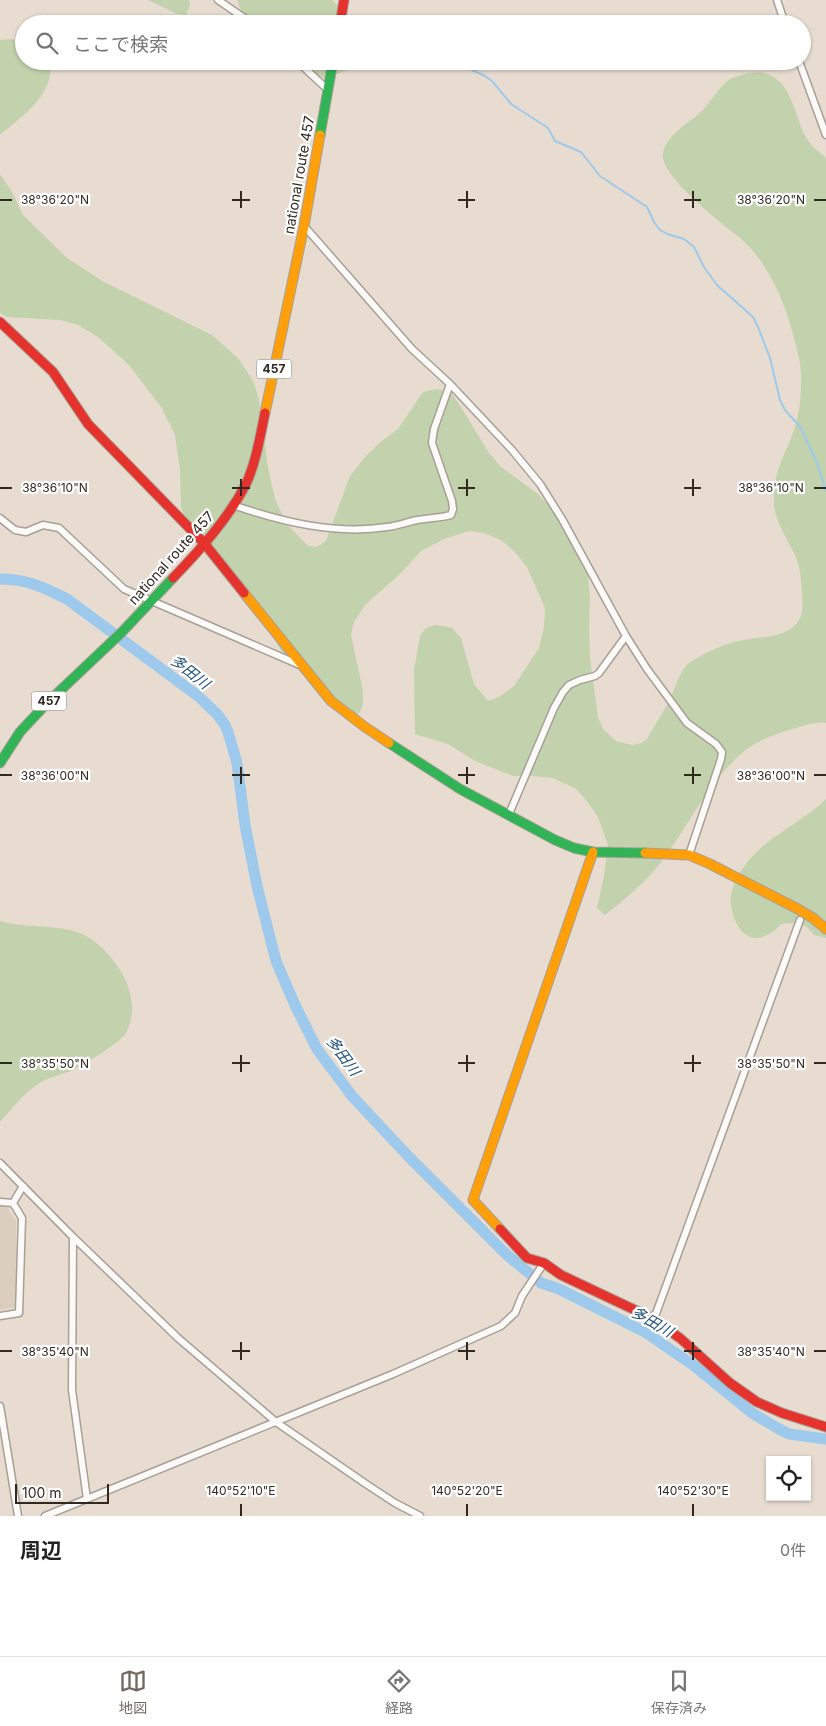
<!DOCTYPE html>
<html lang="ja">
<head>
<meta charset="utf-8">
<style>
  :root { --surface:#fff; --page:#f6f6f6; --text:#222; --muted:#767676; --line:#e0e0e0; --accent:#71685e }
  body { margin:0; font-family:Inter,"Noto Sans JP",sans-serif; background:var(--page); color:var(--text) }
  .controls { position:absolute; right:15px; bottom:15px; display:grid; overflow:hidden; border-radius:0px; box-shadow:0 1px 4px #0004 }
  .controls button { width:45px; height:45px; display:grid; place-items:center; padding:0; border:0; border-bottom:1px solid var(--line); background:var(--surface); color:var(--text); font:25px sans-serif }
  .scale { position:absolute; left:15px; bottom:12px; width:94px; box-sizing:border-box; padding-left:5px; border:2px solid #312920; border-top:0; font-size:14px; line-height:18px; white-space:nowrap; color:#312920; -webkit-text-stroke:4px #fff; paint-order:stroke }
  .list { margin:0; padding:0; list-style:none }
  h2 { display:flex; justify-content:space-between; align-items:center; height:65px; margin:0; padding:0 20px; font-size:21px }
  h2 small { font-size:16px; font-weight:400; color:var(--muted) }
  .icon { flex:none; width:28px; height:28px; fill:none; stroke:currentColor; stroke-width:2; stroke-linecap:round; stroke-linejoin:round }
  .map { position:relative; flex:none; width:826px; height:1516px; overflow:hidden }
  .search { position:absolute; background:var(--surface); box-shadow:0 1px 4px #0004; left:15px; right:15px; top:15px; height:55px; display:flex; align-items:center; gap:12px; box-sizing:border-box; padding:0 18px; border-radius:28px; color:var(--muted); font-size:19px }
  .sheet { height:140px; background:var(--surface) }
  nav { display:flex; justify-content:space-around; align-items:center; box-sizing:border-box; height:70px; border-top:1px solid var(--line); background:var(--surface); font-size:14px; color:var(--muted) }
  nav a { display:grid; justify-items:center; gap:2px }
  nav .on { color:var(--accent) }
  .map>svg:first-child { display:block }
  .education { fill:#dbcebf }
  .green { fill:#c2d2ac }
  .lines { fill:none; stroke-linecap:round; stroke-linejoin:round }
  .stream { stroke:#9cc9ec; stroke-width:2 }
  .river { stroke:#9cc9ec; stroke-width:11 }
  .street-casing { stroke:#a89f96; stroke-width:9 }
  .fast-casing { stroke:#a89f96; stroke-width:11 }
  .slow-casing { stroke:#a89f96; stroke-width:11 }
  .jam-casing { stroke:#a89f96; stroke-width:11 }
  .street { stroke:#fcfaf8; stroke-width:6 }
  .fast { stroke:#30b455; stroke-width:9 }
  .slow { stroke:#ff9f0a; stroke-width:9 }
  .jam { stroke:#e5322d; stroke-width:9 }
  .ticks { fill:none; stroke:#312920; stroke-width:2 }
  .labels { text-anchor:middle; stroke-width:4.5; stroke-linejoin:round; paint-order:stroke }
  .shield { fill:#fff; stroke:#6f6963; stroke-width:1 }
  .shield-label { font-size:12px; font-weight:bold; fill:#312920 }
  .street-label { font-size:14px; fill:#312920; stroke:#fff }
  .water-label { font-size:15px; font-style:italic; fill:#215479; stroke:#fff }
  .ticks-label { font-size:12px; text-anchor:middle; fill:#312920; stroke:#fff; stroke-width:4.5; stroke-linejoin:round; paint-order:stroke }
</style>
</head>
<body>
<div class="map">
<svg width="826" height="1516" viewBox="0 0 826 1516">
  <rect width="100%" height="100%" fill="#e8dcd0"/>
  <!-- education -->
  <path class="education" d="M 0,1205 L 6,1205 L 16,1221 L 16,1307 L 0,1310 Z"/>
  <!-- green -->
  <path class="green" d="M 148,0 L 189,0 L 190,5 L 186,15 L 177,14 Z
    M 237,0 L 332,0 L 356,24 L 246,24 Z
    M 10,39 L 24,42 L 24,61 L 50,61 C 56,94 21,117 0,135 L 0,40 Z
    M 281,61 L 358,61 L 354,68 L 325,78 L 291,67 Z
    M 748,73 C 753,73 759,72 764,73 C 794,80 794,121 809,142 C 813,148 821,153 826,158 L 826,723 C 815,721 803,726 793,729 C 775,734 756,741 742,753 C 707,783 686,831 658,866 C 644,883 622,902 605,915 L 597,908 L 604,876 L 608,845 L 598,817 L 586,800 L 576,789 L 553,778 L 534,776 L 513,776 L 475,761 L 448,744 L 415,734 L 414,670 L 420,636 L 426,628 L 435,625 L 443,626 L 452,628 L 461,638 L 474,684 L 487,700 L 492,700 L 502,695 L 514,686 L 539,648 L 544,627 L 545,608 L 527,567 L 514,551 L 501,540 L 484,533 L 469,531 L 444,539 L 421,551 L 400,574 L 365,605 L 354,622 L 351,635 L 363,691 L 363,704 L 360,712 L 355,717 L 331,703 L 282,652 L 256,609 L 215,562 L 198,547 L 189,535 L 181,506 L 180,470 L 175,435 L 161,407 L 129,365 L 98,337 L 78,325 L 61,320 L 7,317 L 0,313 L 0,174 L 12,192 L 23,215 L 67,258 L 104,282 L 212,335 L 238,358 L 253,381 L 259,399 L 268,468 L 275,499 L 286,523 L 308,546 L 317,547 L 326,541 L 350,476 L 366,456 L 383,440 L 398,429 L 423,392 L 437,389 L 451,393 L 461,407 L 489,453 L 501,467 L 538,494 L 558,515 L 583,556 L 588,576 L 590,600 L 589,625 L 590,658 L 598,717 L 603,729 L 616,741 L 632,745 L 642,743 L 647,739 C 654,726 662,714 669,702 C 674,692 680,670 688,664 C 703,653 721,645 739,641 C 759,636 789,640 800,618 C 804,610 802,600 802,592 C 801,578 800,564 793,551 C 785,535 775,521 774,503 C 772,474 785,456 794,430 C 801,411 803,378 799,358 C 789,314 774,267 739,237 C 722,223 659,176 663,153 C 667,135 687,124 700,113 C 710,104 720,84 732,78 C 737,76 743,75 748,73 Z
    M 826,799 L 826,938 L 814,935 L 806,926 L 795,923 L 781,924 C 764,943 744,944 734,918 C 732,911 730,903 731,896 C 732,887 737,878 741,871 C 761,838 800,825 826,799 Z
    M 0,921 C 26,929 63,923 86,936 C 103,945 118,964 126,981 C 133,998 135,1016 126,1033 C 122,1041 84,1065 73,1070 C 62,1075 48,1077 38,1084 C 26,1091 10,1111 0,1122 Z"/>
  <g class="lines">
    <!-- stream -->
    <path class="stream" d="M 460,61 L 472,70 L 485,76 L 493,82 L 511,104 L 548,128 L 555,141 L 581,152 L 600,176 L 647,207 L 654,222 L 660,230 L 667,234 L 684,239 L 694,247 L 704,267 L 717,285 L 753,317 L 758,327 L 770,358 L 780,400 L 785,410 L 801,428 L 817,463 L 826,491"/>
    <!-- river -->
    <path class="river" d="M 0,579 C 27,579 43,587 67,599 L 198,696 L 217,714 L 225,725 L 228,732 L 237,763 L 245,825 L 257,886 L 276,961 L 295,1005 L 317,1049 L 352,1096 L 409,1157 L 507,1255 L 541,1283 L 559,1289 L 645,1332 L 693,1365 L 752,1413 L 779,1429 L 789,1434 L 826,1439"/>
    <defs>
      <path id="street" d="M 218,0 L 253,24
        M 777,0 L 785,24
        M 297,61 L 327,89
        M 799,61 L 826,135
        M 305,227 L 412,349 L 450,384 L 512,450 L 540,484 L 562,519 L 626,636 L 647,669 L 687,723 L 716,744 L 722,752 L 721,759 L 689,855
        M 233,505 C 282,522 336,535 387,527 C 397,526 407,522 417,520 C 428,518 440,518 451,515 L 453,509 L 452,501 L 432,443 L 434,429 L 450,384
        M 0,518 L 15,530 L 26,532 L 43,525 L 59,528 L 124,589 L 300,665
        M 509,814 L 554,708 L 563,692 L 569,685 L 580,680 L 595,676 L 599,673 L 626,636
        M 0,1163 L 73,1237 L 178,1338 L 276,1422 L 366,1484 L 395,1503 L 420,1516
        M 0,1202 L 13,1203 L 23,1186
        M 73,1237 L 72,1390 L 87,1499
        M 0,1316 L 19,1313 L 22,1218 L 13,1203
        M 654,1319 L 800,920
        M 0,1406 L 18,1516
        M 45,1516 L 393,1374 L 501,1326 L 515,1313 L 522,1296 L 544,1263"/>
      <path id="fast" d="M 320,135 L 333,61
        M 389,743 L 460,789 L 555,840 L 574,848 L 593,852 L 645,853
        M 0,763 L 20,732 L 47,703 L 121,633 L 173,578"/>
      <path id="slow" d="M 265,413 L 304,226 L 320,135
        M 244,593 L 331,701 L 365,727 L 389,743
        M 645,853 L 689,855 L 710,864 L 798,909 L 813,918 L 826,929
        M 500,1229 L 473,1200 L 593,852"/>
      <path id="jam" d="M 340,24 L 344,0
        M 0,322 L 53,372 L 88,424 L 204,543 L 244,593
        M 173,578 C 200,550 228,519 246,484 C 256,462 260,437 265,413
        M 500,1229 L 527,1258 L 544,1263 L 561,1275 L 654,1319 L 681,1339 L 730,1383 L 757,1402 L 782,1413 L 826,1427"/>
    </defs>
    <!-- street casing -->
    <use href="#street" class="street-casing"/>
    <!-- fast casing -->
    <use href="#fast" class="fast-casing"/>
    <!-- slow casing -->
    <use href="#slow" class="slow-casing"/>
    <!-- jam casing -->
    <use href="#jam" class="jam-casing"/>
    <!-- street -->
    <use href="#street" class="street"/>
    <!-- fast -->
    <use href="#fast" class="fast"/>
    <!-- slow -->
    <use href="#slow" class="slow"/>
    <!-- jam -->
    <use href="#jam" class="jam"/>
  </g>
  <!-- ticks -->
  <path class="ticks" d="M 241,191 L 241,208M 467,191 L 467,208M 693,191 L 693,208M 0,200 L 12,200M 232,200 L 250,200M 458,200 L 475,200M 684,200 L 701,200M 814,200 L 826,200M 241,479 L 241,496M 467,479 L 467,496M 693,479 L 693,496M 0,488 L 12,488M 232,488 L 250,488M 458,488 L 475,488M 684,488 L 701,488M 814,488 L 826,488M 241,767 L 241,784M 467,767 L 467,784M 693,767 L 693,784M 0,775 L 12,775M 232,775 L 250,775M 458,775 L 475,775M 684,775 L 701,775M 814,775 L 826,775M 241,1055 L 241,1072M 467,1055 L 467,1072M 693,1055 L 693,1072M 0,1063 L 12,1063M 232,1063 L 250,1063M 458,1063 L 475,1063M 684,1063 L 701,1063M 814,1063 L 826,1063M 241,1342 L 241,1360M 467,1342 L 467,1360M 693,1342 L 693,1360M 0,1351 L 12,1351M 232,1351 L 250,1351M 458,1351 L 475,1351M 684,1351 L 701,1351M 814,1351 L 826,1351M 241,1504 L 241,1516M 467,1504 L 467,1516M 693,1504 L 693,1516"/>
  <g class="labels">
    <!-- shield labels -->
    <g class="shield">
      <rect x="256.5" y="359.5" width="35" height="19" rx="4"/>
      <rect x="31.5" y="691.5" width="35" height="19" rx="4"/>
    </g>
    <g class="shield-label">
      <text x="274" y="373">457</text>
      <text x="49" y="705">457</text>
    </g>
    <!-- street labels -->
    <g class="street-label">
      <text transform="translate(299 175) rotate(-80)" y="5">national route 457</text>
      <text transform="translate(171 558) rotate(-48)" y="5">national route 457</text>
    </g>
    <!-- water labels -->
    <g class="water-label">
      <text transform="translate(190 672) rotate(38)" y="5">多田川</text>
      <text transform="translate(343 1056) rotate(53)" y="5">多田川</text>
      <text transform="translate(652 1322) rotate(30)" y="5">多田川</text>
    </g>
  </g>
  <g class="ticks-label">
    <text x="55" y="204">38°36'20"N</text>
    <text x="771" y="204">38°36'20"N</text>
    <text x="55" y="492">38°36'10"N</text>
    <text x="771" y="492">38°36'10"N</text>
    <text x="55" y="780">38°36'00"N</text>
    <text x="771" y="780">38°36'00"N</text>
    <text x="55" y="1068">38°35'50"N</text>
    <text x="771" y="1068">38°35'50"N</text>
    <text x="55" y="1356">38°35'40"N</text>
    <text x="771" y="1356">38°35'40"N</text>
    <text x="241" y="1495">140°52'10"E</text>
    <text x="467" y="1495">140°52'20"E</text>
    <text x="693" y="1495">140°52'30"E</text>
  </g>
</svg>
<div class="controls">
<button><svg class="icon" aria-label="locate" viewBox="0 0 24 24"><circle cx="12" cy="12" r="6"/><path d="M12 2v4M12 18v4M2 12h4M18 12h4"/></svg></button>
</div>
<div class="scale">100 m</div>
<div class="search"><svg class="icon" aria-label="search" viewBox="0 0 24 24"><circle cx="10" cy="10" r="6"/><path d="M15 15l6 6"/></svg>ここで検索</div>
</div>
<section class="sheet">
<h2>周辺<small>0件</small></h2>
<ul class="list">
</ul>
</section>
<nav>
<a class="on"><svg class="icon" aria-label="map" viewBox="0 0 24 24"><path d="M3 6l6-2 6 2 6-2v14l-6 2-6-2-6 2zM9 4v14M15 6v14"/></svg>地図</a>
<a><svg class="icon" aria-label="directions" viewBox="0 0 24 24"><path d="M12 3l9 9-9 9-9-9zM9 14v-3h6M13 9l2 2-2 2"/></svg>経路</a>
<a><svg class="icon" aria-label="saved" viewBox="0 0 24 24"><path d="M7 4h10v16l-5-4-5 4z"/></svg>保存済み</a>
</nav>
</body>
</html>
